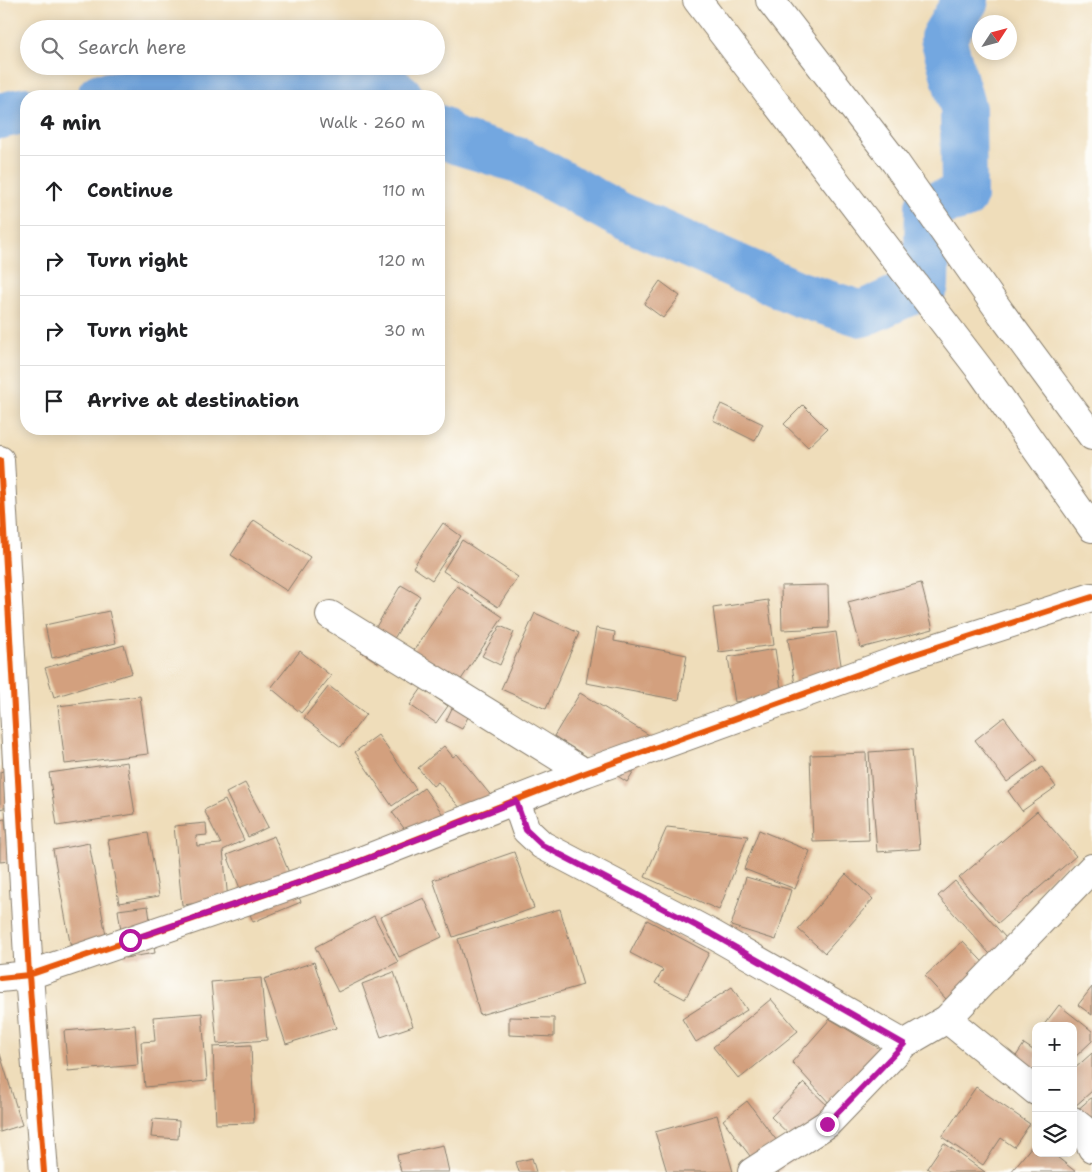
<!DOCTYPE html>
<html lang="en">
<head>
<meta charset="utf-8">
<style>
  :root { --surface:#fff; --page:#f2f2f2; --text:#202124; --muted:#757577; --line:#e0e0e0 }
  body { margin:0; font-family:"Shantell Sans",sans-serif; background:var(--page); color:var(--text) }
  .controls { position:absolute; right:15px; bottom:15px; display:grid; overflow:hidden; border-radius:10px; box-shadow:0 2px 12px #0003 }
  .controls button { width:45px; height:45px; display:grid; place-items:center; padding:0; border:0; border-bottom:1px solid var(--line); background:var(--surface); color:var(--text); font:25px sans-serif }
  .compass { position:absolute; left:972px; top:15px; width:45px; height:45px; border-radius:50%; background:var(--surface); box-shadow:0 2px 12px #0003; rotate:54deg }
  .stop { position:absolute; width:15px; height:15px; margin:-11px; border:4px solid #b5179e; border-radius:50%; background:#fff }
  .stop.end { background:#b5179e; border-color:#fff; box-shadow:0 1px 5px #0008 }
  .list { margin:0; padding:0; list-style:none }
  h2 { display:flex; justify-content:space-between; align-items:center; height:65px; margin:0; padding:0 20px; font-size:21px }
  h2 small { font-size:16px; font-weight:400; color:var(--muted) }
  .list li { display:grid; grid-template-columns:32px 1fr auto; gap:15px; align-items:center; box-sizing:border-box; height:70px; padding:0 20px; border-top:1px solid var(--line) }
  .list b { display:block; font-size:19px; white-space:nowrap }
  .list em { font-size:16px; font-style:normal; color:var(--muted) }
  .icon { flex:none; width:28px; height:28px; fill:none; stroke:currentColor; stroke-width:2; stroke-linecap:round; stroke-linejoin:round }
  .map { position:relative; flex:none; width:1092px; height:1172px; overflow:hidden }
  .search { position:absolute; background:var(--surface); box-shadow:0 2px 12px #0003; left:20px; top:20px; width:425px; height:55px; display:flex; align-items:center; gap:12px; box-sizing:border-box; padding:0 18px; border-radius:28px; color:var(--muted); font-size:19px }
  .panel { position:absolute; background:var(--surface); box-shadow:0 2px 12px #0003; left:20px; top:90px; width:425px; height:345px; border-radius:20px }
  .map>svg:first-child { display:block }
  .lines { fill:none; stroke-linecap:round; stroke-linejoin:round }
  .river { stroke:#73a7e0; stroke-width:46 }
  .building { fill:#d3a07e }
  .minor-casing { stroke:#867c6b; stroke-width:30 }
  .highway-casing { stroke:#867c6b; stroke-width:30 }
  .minor { stroke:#fff; stroke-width:28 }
  .highway { stroke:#fff; stroke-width:28 }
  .cycleway-casing { stroke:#fdfcf7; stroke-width:9 }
  .cycleway { stroke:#e8590c; stroke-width:6 }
  .route { stroke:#b5179e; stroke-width:6 }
</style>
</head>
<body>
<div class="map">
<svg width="1092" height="1172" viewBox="0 0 1092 1172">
  <rect width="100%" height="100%" fill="#fdfcf7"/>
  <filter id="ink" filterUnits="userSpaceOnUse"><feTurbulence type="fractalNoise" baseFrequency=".02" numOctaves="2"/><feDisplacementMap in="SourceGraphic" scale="10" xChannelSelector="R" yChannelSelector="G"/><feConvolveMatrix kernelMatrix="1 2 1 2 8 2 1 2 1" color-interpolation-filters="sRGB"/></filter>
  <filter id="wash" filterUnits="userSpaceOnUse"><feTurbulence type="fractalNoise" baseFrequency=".0096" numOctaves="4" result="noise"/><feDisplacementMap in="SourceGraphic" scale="20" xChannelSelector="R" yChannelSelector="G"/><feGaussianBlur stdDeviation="1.12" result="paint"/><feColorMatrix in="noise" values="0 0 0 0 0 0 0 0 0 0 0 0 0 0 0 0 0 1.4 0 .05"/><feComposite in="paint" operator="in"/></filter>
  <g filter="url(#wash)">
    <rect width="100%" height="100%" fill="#efddba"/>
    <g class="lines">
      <!-- river -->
      <path class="river" d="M 100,96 L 307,71 L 391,89 L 400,96
        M 0,116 L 26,110
        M 439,128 L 455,141 L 521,161 L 618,214 L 799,294 L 862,314 L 926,285 L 928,206 L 964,197 L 963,109 L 943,38 L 966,0"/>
    </g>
    <g id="blocks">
      <!-- building -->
      <path class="building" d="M 660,281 L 680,296 L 663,318 L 644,304 Z
        M 721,404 L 763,424 L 755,441 L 713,420 Z
        M 803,405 L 827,429 L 808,447 L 784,424 Z
        M 254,520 L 310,557 L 287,591 L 231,555 Z
        M 443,523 L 461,536 L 432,580 L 413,567 Z
        M 462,540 L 518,577 L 498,607 L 443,571 Z
        M 921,583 L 933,629 L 861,648 L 848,602 Z
        M 401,585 L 420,596 L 379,663 L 361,652 Z
        M 828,585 L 829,628 L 782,630 L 781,586 Z
        M 457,586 L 503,617 L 454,690 L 408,659 Z
        M 768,600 L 774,645 L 719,652 L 713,608 Z
        M 109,611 L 116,643 L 52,658 L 45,625 Z
        M 535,613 L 579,633 L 546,709 L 501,689 Z
        M 500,626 L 514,632 L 500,665 L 482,656 Z
        M 596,628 L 615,632 L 614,641 L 687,655 L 679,700 L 586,683 Z
        M 836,632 L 845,691 L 797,698 L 788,639 Z
        M 124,645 L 132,673 L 54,697 L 45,668 Z
        M 775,649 L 782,695 L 735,702 L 728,657 Z
        M 300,651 L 331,676 L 301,713 L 271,688 Z
        M 463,685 L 480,693 L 462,729 L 446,721 Z
        M 329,686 L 366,714 L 341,747 L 304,718 Z
        M 422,688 L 448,706 L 436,723 L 410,705 Z
        M 580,693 L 654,738 L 627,782 L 554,736 Z
        M 140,696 L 148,754 L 65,764 L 58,706 Z
        M 1004,717 L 1037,760 L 1007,782 L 975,740 Z
        M 378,735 L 416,789 L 392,806 L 355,752 Z
        M 444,746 L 453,757 L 457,754 L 497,803 L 473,823 L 438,782 L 433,786 L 418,768 Z
        M 912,749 L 920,849 L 877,852 L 869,752 Z
        M 866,753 L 869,840 L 813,842 L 810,755 Z
        M 127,762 L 135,814 L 57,826 L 49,773 Z
        M 1042,767 L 1056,787 L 1022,811 L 1008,791 Z
        M 6,770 L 15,805 L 0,809 L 0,772 Z
        M 245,783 L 268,827 L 248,837 L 226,793 Z
        M 424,788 L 452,827 L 420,850 L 392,812 Z
        M 225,800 L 244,840 L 223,850 L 228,900 L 182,905 L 174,826 L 206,823 L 207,835 L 196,836 L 197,846 L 221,844 L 204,810 Z
        M 1037,811 L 1076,856 L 998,923 L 959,878 Z
        M 5,819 L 9,861 L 0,862 L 0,820 Z
        M 667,827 L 748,836 L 719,910 L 645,877 Z
        M 759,830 L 810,851 L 795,889 L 744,869 Z
        M 148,833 L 159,896 L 119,903 L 108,840 Z
        M 274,836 L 301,902 L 253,922 L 227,855 Z
        M 89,843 L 107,941 L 71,948 L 53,850 Z
        M 514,852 L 534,908 L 453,937 L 433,880 Z
        M 846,874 L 873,899 L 825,953 L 798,929 Z
        M 746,877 L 791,890 L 776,940 L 731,926 Z
        M 955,881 L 1014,947 L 997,962 L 938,896 Z
        M 424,898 L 442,937 L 399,957 L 380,917 Z
        M 148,906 L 155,953 L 125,958 L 118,910 Z
        M 560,909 L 583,985 L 480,1015 L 458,939 Z
        M 374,916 L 398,962 L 338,992 L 315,947 Z
        M 647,920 L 709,953 L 685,999 L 655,983 L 663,970 L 630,953 Z
        M 963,941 L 995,975 L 957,1011 L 925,976 Z
        M 314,962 L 336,1028 L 286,1044 L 264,979 Z
        M 394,972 L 413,1026 L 381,1037 L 362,984 Z
        M 261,978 L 267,1040 L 217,1044 L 211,982 Z
        M 732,987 L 747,1010 L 696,1042 L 682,1019 Z
        M 1092,987 L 1092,1015 L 1078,1005 Z
        M 771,999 L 798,1031 L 739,1079 L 713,1047 Z
        M 1059,1005 L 1092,1031 L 1092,1041 L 1073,1059 L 1073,1026 L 1043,1026 Z
        M 202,1013 L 207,1081 L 145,1087 L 141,1042 L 155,1041 L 153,1017 Z
        M 509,1017 L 554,1018 L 554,1037 L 509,1035 Z
        M 830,1019 L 902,1062 L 840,1115 L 792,1062 Z
        M 135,1025 L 138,1065 L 68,1071 L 64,1031 Z
        M 1024,1044 L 1036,1052 L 1036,1086 L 1009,1067 Z
        M 251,1045 L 254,1123 L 216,1124 L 213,1047 Z
        M 1092,1053 L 1092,1091 L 1073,1108 L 1073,1070 Z
        M 0,1054 L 22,1125 L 0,1132 Z
        M 804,1083 L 831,1109 L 798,1143 L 771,1117 Z
        M 976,1087 L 1030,1124 L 1014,1147 L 1001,1138 L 983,1165 L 942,1137 Z
        M 1092,1097 L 1092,1132 L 1075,1112 Z
        M 747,1101 L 792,1161 L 778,1172 L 762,1172 L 723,1120 Z
        M 717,1115 L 733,1172 L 667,1172 L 655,1132 Z
        M 153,1119 L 179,1121 L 178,1139 L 151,1137 Z
        M 1036,1141 L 1036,1153 L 1052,1153 L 1076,1172 L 1011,1172 Z
        M 944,1143 L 985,1172 L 932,1172 L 927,1168 Z
        M 443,1145 L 449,1172 L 401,1172 L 397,1155 Z
        M 532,1158 L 536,1172 L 519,1172 L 516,1162 Z"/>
    </g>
  </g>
  <g filter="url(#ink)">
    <use href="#blocks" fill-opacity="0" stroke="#867c6b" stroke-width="1"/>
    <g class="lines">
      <defs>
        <path id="minor" d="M 0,460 L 29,975 L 44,1172
          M 330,615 L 585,773
          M 516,801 L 526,830 L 542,845 L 710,933 L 904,1044
          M 0,978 L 29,975 L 348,866 L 585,773 L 903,658 L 1092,597
          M 947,1019 L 1036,1091
          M 1073,1121 L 1083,1129 L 1092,1148
          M 752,1172 L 827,1124 L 904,1044 L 947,1019 L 1092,868"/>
        <path id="highway" d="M 697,0 L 981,371 L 1092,528
          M 770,0 L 895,162 L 1001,313 L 1092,436"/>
      </defs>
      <!-- minor casing -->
      <use href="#minor" class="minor-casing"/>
      <!-- highway casing -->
      <use href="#highway" class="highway-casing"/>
      <!-- minor -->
      <use href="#minor" class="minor"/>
      <!-- highway -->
      <use href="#highway" class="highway"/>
      <defs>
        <path id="cycleway" d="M 0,460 L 29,975 L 44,1172
          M 0,978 L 29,975 L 348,866 L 585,773 L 903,658 L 1092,597"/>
      </defs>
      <!-- cycleway casing -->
      <use href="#cycleway" class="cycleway-casing"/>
      <!-- cycleway -->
      <use href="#cycleway" class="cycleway"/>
    </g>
  </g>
  <g class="lines" filter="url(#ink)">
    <!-- route -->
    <path class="route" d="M 130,940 L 348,866 L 516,801 L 526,830 L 542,845 L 710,933 L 904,1044 L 827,1124"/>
  </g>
</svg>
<div class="controls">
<button>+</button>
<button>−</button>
<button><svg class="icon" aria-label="layers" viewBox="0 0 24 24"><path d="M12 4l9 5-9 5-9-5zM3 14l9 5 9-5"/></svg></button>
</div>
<svg class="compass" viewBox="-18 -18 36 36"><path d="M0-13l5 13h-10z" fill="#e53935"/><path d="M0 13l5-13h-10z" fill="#757577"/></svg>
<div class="stop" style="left:130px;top:940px"></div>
<div class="stop end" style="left:827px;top:1124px"></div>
<div class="search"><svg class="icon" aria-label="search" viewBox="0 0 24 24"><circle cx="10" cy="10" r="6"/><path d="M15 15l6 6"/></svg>Search here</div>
<section class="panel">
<h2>4 min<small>Walk · 260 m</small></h2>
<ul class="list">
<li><svg class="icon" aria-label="ahead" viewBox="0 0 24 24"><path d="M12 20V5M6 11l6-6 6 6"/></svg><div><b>Continue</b></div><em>110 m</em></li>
<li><svg class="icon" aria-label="right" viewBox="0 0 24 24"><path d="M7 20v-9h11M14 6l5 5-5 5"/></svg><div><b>Turn right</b></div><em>120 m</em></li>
<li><svg class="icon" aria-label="right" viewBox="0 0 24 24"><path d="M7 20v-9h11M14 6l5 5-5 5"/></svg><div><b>Turn right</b></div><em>30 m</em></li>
<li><svg class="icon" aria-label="arrive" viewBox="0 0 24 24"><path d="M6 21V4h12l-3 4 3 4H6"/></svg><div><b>Arrive at destination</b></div></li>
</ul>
</section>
</div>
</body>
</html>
